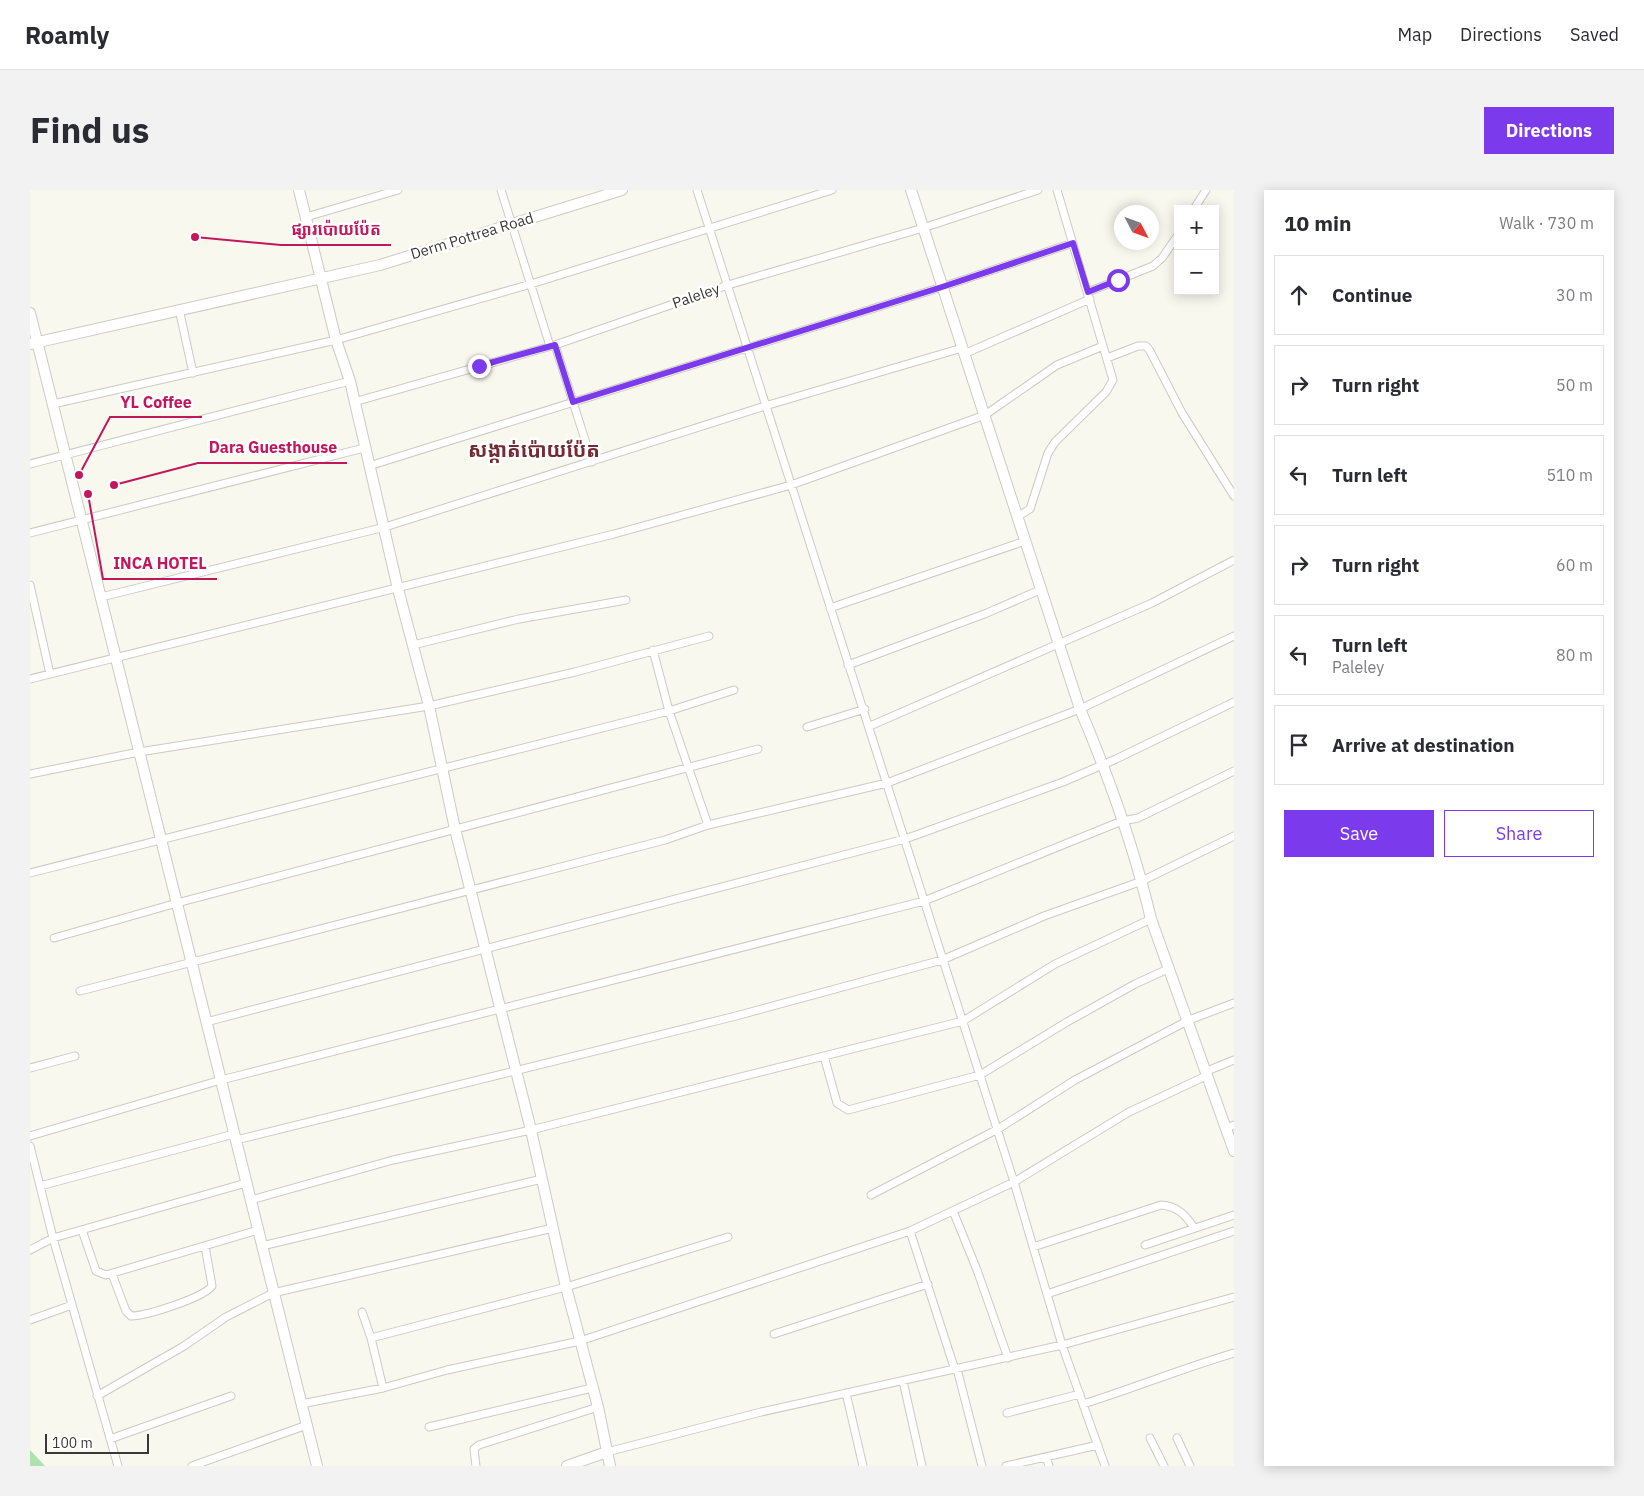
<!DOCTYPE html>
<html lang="en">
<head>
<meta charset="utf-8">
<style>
  :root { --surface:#fff; --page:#f2f2f3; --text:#2b2b33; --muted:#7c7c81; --line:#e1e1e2; --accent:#7c3aed }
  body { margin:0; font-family:"IBM Plex Sans","Noto Sans Khmer",sans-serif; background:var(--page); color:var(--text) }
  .controls { position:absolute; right:15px; top:15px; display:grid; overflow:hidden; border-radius:0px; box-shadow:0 2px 12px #0003 }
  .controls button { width:45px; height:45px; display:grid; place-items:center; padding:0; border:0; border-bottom:1px solid var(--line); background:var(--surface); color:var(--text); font:25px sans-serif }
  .compass { position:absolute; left:1084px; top:15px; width:45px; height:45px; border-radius:50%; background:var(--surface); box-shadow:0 2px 12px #0003; rotate:131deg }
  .scale { position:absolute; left:15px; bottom:12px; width:104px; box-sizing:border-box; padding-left:5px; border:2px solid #393936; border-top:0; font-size:14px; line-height:18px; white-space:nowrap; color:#393936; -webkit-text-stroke:4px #fffffe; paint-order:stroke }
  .stop { position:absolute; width:15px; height:15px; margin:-11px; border:4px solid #7c3aed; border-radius:50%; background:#fff }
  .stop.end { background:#7c3aed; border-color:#fff; box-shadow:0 1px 5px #0008 }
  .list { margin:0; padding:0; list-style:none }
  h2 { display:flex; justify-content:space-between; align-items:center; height:65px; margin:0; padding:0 20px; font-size:21px }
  h2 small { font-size:16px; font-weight:400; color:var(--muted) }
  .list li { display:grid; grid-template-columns:32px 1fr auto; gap:15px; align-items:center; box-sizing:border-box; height:80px; margin:0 10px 10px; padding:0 10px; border:1px solid var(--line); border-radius:0px }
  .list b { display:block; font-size:19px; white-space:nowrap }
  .list p { margin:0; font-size:16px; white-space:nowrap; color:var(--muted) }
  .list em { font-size:16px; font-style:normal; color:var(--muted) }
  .actions { display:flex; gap:10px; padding:15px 20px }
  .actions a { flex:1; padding:11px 0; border:1px solid var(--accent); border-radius:0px; text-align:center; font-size:18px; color:var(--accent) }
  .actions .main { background:var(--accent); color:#fff }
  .icon { flex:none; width:28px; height:28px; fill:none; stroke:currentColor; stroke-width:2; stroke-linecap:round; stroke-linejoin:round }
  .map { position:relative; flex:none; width:1204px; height:1276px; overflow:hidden; border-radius:0px }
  header { display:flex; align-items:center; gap:30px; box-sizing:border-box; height:70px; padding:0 25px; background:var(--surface); border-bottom:1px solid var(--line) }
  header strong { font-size:24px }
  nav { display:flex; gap:28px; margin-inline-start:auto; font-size:18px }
  .intro { display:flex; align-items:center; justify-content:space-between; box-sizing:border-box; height:120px; padding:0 30px }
  h1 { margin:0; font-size:35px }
  .button { padding:12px 22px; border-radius:0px; background:var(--accent); color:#fff; font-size:18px; font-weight:700 }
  main { display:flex; gap:30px; padding:0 30px }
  aside { flex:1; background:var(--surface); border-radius:0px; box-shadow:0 2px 12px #0003 }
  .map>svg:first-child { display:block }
  .water { fill:#ace3ab }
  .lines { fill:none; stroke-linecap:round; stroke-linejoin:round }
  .street-casing { stroke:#cbcbc3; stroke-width:9 }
  .secondary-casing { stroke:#cbcbc3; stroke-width:12 }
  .street { stroke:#fff; stroke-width:7 }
  .secondary { stroke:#fff; stroke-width:10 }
  .route { stroke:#7c3aed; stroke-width:6 }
  .labels { text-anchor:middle; stroke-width:5; stroke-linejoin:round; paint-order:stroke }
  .street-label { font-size:15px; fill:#393936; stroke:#fffffe }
  .district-label { font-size:20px; font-weight:bold; fill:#732c36; stroke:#fffffe }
  .leader { fill:none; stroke:#c2185b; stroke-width:2 }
  .callout-dot { fill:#c2185b; stroke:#fffffe; stroke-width:2 }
  .callout-label { font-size:16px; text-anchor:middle; font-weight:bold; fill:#c2185b; stroke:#fffffe; stroke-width:5; stroke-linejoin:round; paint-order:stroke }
</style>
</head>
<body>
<header>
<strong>Roamly</strong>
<nav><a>Map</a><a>Directions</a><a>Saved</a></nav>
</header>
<div class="intro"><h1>Find us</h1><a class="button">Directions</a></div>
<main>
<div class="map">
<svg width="1204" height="1276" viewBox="0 0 1204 1276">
  <rect width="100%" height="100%" fill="#f8f8ef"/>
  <!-- water -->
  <path class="water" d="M 0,1260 L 15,1276 L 0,1276 Z"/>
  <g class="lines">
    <defs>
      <path id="street" d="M 471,0 L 520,156
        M 667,0 L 984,992 L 1032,1155 L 1075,1276
        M 1164,19 L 1176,0
        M 276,27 L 368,0
        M 1058,102 L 1123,76 L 1132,68 L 1148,45
        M 149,119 L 163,183
        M 525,155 L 562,272
        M 934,164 L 1060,109
        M 1077,168 L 1108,156 L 1116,156 L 1120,161 L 1152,223 L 1204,306
        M 324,212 L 525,155 L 698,95 L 893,38 L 1008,0
        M 23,214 L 306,150 L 501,94 L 802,0
        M 0,274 L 320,191
        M 339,276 L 912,97 L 1043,53
        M 987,327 L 1000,319 L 1018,263 L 1025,252 L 1076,202 L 1083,190 L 1027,0
        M 0,343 L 334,258
        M 0,395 L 20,484
        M 71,407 L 355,337 L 735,216 L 932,158
        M 800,418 L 995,351
        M 383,455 L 489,429 L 596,410
        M 623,460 L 639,521 L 678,635
        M 818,475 L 957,423 L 1012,399
        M 0,489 L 584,344 L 761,295 L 955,225 L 1027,175 L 1073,156
        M 840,536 L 1122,413 L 1204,370
        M 777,537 L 835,519
        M 0,584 L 109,562 L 399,516 L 545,482 L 679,446
        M 0,683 L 639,521 L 704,500
        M 24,748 L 147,713 L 728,559
        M 50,801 L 635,650 L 678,635 L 857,593 L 1050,519 L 1204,446
        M 176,832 L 875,649 L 1033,592 L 1086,569 L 1204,512
        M 794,866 L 807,913 L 818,920 L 950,885 L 1037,832 L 1105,794 L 1140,778
        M 0,878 L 45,866
        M 1177,881 L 1204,870
        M 1197,938 L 1204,935
        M 0,946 L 191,890 L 894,711 L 1092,631 L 1108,628 L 1204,581
        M 206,950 L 706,826 L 912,770 L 1014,726 L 1112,691 L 1204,646
        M 0,956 L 23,1048 L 88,1276
        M 10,996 L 204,944
        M 841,1005 L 968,939 L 1045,890 L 1159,830 L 1204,813
        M 221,1010 L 363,970 L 501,940 L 933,831 L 1025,774 L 1121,729
        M 923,1021 L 947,1080 L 978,1168
        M 52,1040 L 66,1081 L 76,1085 L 228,1040
        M 880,1041 L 925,1180
        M 1115,1055 L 1204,1025
        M 232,1056 L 512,989
        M 1003,1057 L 1131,1015 C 1147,1016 1156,1025 1164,1038
        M 0,1060 L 23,1048 L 216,993
        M 82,1084 L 96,1121 L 101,1126 C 116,1126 173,1108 182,1096 L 175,1056
        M 1017,1104 L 1204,1041
        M 332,1122 L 341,1148
        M 0,1130 L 42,1115
        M 744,1144 L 898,1094
        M 927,1179 L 952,1276
        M 873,1191 L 892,1276
        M 353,1198 L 341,1148 L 536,1097 L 698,1047
        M 816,1203 L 833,1276
        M 67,1206 L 154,1156 L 196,1127 L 243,1103 L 523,1038
        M 271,1214 L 353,1198 L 417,1180 L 550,1151 L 880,1041 L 984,992 L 1099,922 L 1178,885
        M 1053,1214 C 1104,1198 1153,1178 1204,1163
        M 977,1223 L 1050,1204
        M 399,1237 L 562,1198
        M 1120,1248 L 1134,1276
        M 1147,1248 L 1160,1276
        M 80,1249 L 201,1206
        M 577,1262 L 731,1222 L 1032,1155 L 1204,1107
        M 1016,1267 L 1019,1276
        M 162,1276 L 277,1235
        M 446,1276 L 444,1259 L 449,1255 L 568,1217
        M 976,1276 L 1068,1255"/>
      <path id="secondary" d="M 269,0 L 306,150 L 320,191 L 368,399 L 399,516 L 425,639 L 501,940 L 536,1097 L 568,1217 L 580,1276
        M 881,0 L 1050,519 C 1079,587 1104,657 1121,729 L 1204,961
        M 0,123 L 287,1276
        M 0,154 L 350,75 L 592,0
        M 537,1276 L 577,1262"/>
    </defs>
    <!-- street casing -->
    <use href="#street" class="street-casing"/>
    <!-- secondary casing -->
    <use href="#secondary" class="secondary-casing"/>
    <!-- street -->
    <use href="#street" class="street"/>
    <!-- secondary -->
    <use href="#secondary" class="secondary"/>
  </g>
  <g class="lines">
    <!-- route -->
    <path class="route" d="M 449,176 L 525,155 L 543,212 L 912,97 L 1043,53 L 1058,102 L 1088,90"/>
  </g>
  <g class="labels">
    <!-- street labels -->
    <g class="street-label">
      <text transform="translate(442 46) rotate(-17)" y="5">Derm Pottrea Road</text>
      <text transform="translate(666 106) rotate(-19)" y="5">Paleley</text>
    </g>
    <!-- district labels -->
    <g class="district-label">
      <text x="504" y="267">សង្កាត់ប៉ោយប៉ែត</text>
    </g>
  </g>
  <!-- callouts -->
  <path class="leader" d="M165 47L251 55H361M49 285L80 227H172M84 295L168 273H317M58 304L73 389H187"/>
  <g class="callout-dot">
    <circle cx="165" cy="47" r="5"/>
    <circle cx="49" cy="285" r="5"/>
    <circle cx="84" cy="295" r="5"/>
    <circle cx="58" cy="304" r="5"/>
  </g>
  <g class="callout-label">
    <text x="306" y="45">ផ្សារប៉ោយប៉ែត</text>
    <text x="126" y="218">YL Coffee</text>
    <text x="243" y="263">Dara Guesthouse</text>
    <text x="130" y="379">INCA HOTEL</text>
  </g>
</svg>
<div class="controls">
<button>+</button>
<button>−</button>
</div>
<svg class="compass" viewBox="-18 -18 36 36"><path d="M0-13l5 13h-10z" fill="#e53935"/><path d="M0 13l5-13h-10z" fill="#7c7c81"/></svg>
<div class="scale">100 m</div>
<div class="stop" style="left:1088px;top:90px"></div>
<div class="stop end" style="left:449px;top:176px"></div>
</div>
<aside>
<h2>10 min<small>Walk · 730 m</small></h2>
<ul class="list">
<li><svg class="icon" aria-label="ahead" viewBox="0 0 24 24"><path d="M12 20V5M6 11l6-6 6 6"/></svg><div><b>Continue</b></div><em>30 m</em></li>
<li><svg class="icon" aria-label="right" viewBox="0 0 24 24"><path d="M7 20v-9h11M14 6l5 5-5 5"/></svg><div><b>Turn right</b></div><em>50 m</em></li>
<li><svg class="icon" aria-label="left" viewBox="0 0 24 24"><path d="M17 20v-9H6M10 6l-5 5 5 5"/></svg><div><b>Turn left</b></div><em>510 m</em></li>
<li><svg class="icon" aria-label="right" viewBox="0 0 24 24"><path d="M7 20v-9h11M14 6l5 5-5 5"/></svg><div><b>Turn right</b></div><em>60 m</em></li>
<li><svg class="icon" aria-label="left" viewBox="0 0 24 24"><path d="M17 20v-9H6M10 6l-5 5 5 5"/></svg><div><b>Turn left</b><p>Paleley</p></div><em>80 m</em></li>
<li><svg class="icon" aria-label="arrive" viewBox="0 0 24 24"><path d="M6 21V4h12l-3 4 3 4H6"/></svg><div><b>Arrive at destination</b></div></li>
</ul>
<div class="actions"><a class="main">Save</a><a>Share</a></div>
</aside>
</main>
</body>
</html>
